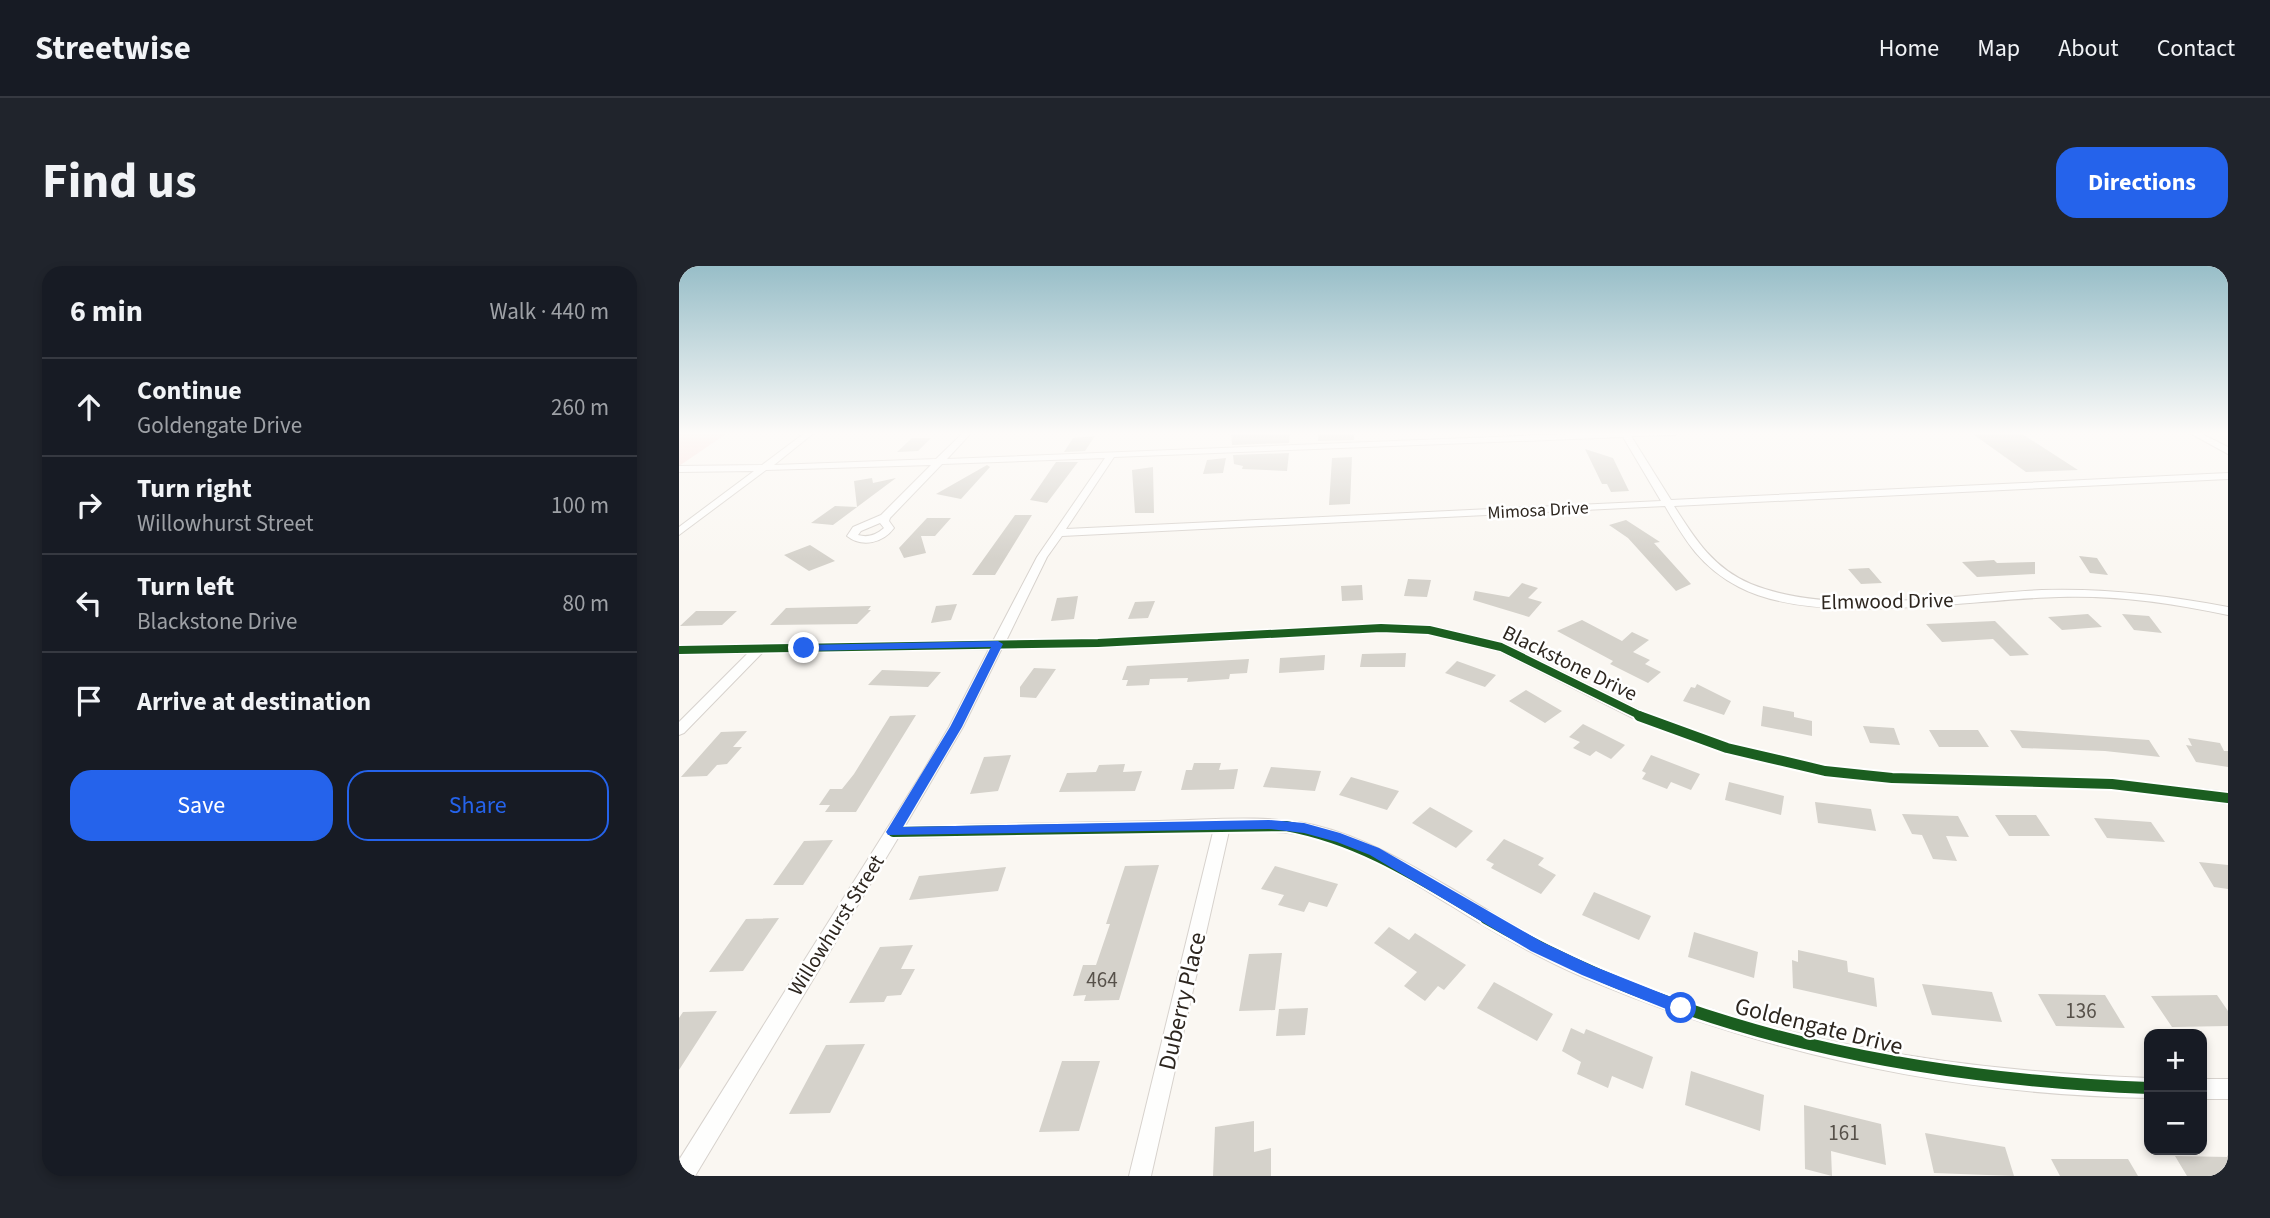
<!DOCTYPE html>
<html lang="en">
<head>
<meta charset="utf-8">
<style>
  :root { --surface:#171b24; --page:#20242c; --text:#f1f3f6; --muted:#9ea1a6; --line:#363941; --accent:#2563eb }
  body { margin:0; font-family:"Source Sans 3",sans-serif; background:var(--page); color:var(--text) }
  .controls { position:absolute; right:21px; bottom:21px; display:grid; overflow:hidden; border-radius:14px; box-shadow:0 4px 10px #0003 }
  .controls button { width:63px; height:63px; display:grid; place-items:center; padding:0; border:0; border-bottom:2px solid var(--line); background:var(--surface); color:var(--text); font:35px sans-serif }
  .stop { position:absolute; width:21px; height:21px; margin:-16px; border:5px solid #2563eb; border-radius:50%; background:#fff }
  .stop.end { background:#2563eb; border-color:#fff; box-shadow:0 2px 7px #0008 }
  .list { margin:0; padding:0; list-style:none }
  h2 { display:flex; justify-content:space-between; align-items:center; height:91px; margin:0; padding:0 28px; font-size:30px }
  h2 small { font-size:23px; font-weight:400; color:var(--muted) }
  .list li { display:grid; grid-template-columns:46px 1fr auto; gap:21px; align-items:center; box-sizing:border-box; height:98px; padding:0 28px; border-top:2px solid var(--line) }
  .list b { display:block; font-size:26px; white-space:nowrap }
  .list p { margin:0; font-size:23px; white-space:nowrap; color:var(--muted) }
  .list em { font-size:23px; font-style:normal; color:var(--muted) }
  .actions { display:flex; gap:14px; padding:21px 28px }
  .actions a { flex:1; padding:16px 0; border:2px solid var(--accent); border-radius:21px; text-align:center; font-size:24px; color:var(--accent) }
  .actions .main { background:var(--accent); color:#fff }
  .icon { flex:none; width:38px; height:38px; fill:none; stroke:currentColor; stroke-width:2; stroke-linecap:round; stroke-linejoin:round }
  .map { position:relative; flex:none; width:1549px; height:910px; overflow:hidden; border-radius:21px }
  header { display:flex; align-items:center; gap:42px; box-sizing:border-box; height:98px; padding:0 35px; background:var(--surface); border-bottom:2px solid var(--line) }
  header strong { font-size:33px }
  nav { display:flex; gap:38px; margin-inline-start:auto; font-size:24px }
  .intro { display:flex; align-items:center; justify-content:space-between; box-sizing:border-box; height:168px; padding:0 42px }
  h1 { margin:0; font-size:49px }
  .button { padding:18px 32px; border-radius:21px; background:var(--accent); color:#fff; font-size:24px; font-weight:700 }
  main { display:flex; gap:42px; padding:0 42px }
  aside { flex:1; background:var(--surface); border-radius:21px; box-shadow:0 4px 10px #0003 }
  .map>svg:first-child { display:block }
  .green { fill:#f9ddda }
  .building { fill:#d5d2cb }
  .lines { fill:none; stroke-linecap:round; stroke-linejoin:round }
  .minor-casing { stroke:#d7d2cd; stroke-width:2 }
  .minor { fill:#fefefd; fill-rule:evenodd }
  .cycleway-far2-casing { stroke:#fff; stroke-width:11 }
  .cycleway-far1-casing { stroke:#fff; stroke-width:14 }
  .cycleway-casing { stroke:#fff; stroke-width:17 }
  .cycleway-far2 { stroke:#1b5e20; stroke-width:8 }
  .cycleway-far1 { stroke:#1b5e20; stroke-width:10 }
  .cycleway { stroke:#1b5e20; stroke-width:12 }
  .route { fill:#2563eb }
  .labels { text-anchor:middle; stroke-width:5; stroke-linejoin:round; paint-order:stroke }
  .far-street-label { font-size:18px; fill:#2d261f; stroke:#fff }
  .street-label { font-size:21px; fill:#2d261f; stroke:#fff }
  .near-number-label { font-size:21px; fill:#57514a }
  .near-street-label { font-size:24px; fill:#2d261f; stroke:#fff }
</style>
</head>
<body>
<header>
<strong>Streetwise</strong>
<nav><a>Home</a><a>Map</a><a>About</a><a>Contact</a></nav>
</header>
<div class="intro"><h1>Find us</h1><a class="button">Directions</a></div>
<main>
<aside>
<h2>6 min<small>Walk · 440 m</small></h2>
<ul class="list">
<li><svg class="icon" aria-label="ahead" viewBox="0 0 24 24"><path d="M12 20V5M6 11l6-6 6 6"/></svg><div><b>Continue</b><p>Goldengate Drive</p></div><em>260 m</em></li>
<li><svg class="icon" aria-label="right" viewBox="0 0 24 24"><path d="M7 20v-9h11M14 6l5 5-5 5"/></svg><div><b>Turn right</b><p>Willowhurst Street</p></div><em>100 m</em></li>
<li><svg class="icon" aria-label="left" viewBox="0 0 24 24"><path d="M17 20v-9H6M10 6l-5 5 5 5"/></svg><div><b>Turn left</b><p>Blackstone Drive</p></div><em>80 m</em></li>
<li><svg class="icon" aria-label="arrive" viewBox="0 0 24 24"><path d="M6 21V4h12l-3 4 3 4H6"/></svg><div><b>Arrive at destination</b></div></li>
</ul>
<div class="actions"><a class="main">Save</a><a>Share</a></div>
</aside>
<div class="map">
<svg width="1549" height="910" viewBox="0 0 1549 910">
  <rect width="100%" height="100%" fill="#faf7f2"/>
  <!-- green -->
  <path class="green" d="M 0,166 L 50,166 L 0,200 Z"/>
  <!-- building -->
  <path class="building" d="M 552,166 L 611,166 L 610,177 L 553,179 Z
    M 639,166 L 675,166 L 675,174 L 639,175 Z
    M 1291,166 L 1340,166 L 1399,204 L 1347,206 Z
    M 416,170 L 406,185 L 385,186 L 394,172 Z
    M 233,172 L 252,172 L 239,185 L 218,186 Z
    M 906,183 L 934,192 L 950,225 L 932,226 L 928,218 L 923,218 Z
    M 610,187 L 608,205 L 563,203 L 564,200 L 555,198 L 554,189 Z
    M 673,191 L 671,238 L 650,239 L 653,192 Z
    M 547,192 L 544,207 L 524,208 L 528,194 Z
    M 377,196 L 399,196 L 368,237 L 351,234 Z
    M 308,199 L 311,201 L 282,233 L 257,228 Z
    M 474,201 L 475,247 L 456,247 L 453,204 Z
    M 193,212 L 194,217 L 217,212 L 154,259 L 132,257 L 156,240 L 178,241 L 175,215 Z
    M 336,249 L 353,249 L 316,309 L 293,309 Z
    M 248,252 L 272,252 L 256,270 L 242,270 L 247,287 L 225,292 L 220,282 Z
    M 947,254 L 981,276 L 975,277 L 1012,318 L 997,325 L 949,272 L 930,259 Z
    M 131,279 L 156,295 L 130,305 L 105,289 Z
    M 1400,290 L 1418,292 L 1429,309 L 1411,307 Z
    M 1315,294 L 1318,297 L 1356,296 L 1356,308 L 1298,311 L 1283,296 Z
    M 1190,302 L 1203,317 L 1182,318 L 1169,303 Z
    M 729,313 L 752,314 L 748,331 L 725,330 Z
    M 843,317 L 859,322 L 849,332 L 863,336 L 850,351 L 794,334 L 796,325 L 830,331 Z
    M 683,319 L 684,334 L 663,335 L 662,320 Z
    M 399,330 L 395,353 L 372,355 L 378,332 Z
    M 476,335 L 469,352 L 449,353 L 456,336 Z
    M 278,338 L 272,354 L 252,357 L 257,340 Z
    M 192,340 L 189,344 L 192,344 L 178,358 L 91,359 L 107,342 Z
    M 17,345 L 58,345 L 43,359 L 1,360 Z
    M 1409,348 L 1423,361 L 1383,364 L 1369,351 Z
    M 1443,348 L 1470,350 L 1483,367 L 1455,364 Z
    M 903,354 L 943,375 L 953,366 L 970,374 L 954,386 L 971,394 L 966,398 L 982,406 L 969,417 L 931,398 L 934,395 L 878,365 Z
    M 1316,355 L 1350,389 L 1331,390 L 1314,373 L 1263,376 L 1247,358 Z
    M 727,387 L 726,401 L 681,401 L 683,388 Z
    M 646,389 L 645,404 L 600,407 L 601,392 Z
    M 570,393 L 568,407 L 551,408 L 550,413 L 508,416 L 509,412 L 471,413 L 470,419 L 447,420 L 449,414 L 443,414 L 448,400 Z
    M 778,395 L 817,409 L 806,421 L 766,407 Z
    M 355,402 L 377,403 L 357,432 L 341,431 L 341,421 Z
    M 203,404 L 262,406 L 249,421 L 189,419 Z
    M 1018,418 L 1052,435 L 1045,449 L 1004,435 L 1012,421 L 1016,422 Z
    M 847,424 L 883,445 L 866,457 L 830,435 Z
    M 1084,440 L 1115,446 L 1115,451 L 1133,455 L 1133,470 L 1082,460 Z
    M 237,449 L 177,546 L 146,546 L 151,539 L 140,539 L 151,523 L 163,523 L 175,508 L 211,450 Z
    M 904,458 L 946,479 L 932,493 L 917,485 L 911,490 L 894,482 L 901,476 L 890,471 Z
    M 1184,460 L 1215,462 L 1221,479 L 1191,477 Z
    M 1250,464 L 1299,464 L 1310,481 L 1260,481 Z
    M 1331,464 L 1470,474 L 1481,491 L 1426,485 L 1343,482 Z
    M 68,465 L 54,481 L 63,481 L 48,498 L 38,499 L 28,510 L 2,511 L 42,466 Z
    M 1509,472 L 1541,477 L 1545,485 L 1549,485 L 1549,501 L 1517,496 L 1507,479 L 1513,480 Z
    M 332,489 L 319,525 L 291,528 L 305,491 Z
    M 972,489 L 1021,508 L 1012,524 L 992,516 L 988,523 L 963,513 L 967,507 L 963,505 Z
    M 515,497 L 542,497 L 540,504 L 559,503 L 555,523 L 502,524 L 507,504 L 513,504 Z
    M 446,498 L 444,506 L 463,505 L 456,525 L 380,526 L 388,507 L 417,506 L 420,499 Z
    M 592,501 L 642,505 L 636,525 L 584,521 Z
    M 672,511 L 720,525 L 708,544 L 660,529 Z
    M 1050,516 L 1105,530 L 1102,549 L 1046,534 Z
    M 1136,536 L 1192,543 L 1197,565 L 1139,557 Z
    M 751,541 L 794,565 L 777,582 L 733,557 Z
    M 1223,548 L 1279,550 L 1290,571 L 1267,570 L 1278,595 L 1254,593 L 1243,569 L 1233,568 Z
    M 1316,549 L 1357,549 L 1371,570 L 1330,570 Z
    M 1415,552 L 1472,556 L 1486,576 L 1428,572 Z
    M 825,573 L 865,592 L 859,599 L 877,609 L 862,628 L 812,602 L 815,598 L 807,594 Z
    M 154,574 L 124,619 L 94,619 L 125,575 Z
    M 1520,596 L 1549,599 L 1549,623 L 1535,621 Z
    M 480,599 L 440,734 L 405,735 L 407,729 L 394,730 L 404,699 L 417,699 L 431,658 L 427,658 L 446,600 Z
    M 596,600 L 659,618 L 648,641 L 630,636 L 625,646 L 599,639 L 605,629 L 582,623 Z
    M 327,601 L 319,625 L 230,634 L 240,610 Z
    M 915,626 L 972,650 L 960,674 L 903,649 Z
    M 100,652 L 64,705 L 30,706 L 67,653 Z
    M 710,661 L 730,674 L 736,667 L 787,699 L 765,724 L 759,720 L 746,735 L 725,720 L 738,706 L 695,677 Z
    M 1015,666 L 1079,686 L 1075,712 L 1009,691 Z
    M 234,679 L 222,703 L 236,703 L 222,729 L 208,730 L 205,736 L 170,737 L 201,681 Z
    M 1119,684 L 1168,695 L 1169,706 L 1195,712 L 1198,741 L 1114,722 L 1113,694 L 1119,696 Z
    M 603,687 L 596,744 L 560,745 L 570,688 Z
    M 815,716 L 874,748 L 858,775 L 798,742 Z
    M 1243,718 L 1313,726 L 1323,756 L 1253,749 Z
    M 1359,728 L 1426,729 L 1446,762 L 1377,760 Z
    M 1538,729 L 1549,745 L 1549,760 L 1493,761 L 1472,730 Z
    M 629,742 L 626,769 L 597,770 L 600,743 Z
    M 38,745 L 0,804 L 0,752 L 4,746 Z
    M 892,762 L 905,768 L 907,763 L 974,791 L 964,823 L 933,810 L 929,822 L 898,808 L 902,796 L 883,785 Z
    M 186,778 L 151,847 L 110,848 L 147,779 Z
    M 383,795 L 421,795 L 400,865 L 360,866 Z
    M 1012,805 L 1085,829 L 1081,865 L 1006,839 Z
    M 1125,839 L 1202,858 L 1207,899 L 1152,885 L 1153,910 L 1126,903 Z
    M 575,855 L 575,886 L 592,882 L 592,910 L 534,910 L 536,861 Z
    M 1246,867 L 1326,881 L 1335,910 L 1255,907 Z
    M 1496,890 L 1549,891 L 1549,910 L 1508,910 Z
    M 1372,893 L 1449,893 L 1459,910 L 1381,910 Z"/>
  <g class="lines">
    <defs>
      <path id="minor" d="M 127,166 L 136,166 L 95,199 L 257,193 L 285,166 L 293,166 L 268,193 L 941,166 L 1000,166 L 996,169 L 952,170 L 992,234 L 1549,207 L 1549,213 L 995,240 C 1016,273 1034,302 1072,318 C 1153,351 1276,328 1363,324 C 1426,322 1487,329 1549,341 L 1549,349 C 1493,337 1437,329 1380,331 C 1292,333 1138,362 1060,321 C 1022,301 1007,276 986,240 L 383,270 L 368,291 L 327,375 L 419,373 L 702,358 L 750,360 L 826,378 L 974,451 L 1051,478 L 1146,500 L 1213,507 L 1433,513 L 1549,526 L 1549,538 L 1433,523 L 1213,517 L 1146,510 L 1043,485 L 964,457 L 818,384 L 750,368 L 702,366 L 419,381 L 323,382 L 284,461 L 226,560 C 311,558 395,557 480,555 C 531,554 585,548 635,559 C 690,572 739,603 787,631 C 824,654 862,675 901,693 C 1080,775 1276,805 1470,812 L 1470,832 C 1275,829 1085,788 906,712 C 859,692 814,666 771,639 C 728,613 684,583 635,571 C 607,565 579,565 550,565 L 472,910 L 450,910 L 534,566 L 219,572 L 16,910 L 0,910 L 0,894 L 243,507 L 270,461 L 310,383 L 84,386 L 5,467 L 0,469 L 0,456 L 69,387 L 0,388 L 0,380 L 314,375 L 358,291 L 426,192 L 263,198 L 211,252 L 210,255 L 215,262 C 204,277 183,282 168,270 L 174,261 L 202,249 L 252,199 L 87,204 L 0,269 L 0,261 L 75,205 L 0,206 L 0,200 L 83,199 ZM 944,171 L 982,235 L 387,263 L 435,191 ZM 201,257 L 205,262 C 197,269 189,272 179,269 L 182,265 Z
        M 1509,166 L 1519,166 L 1549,181 L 1549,188 Z
        M 1523,813 L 1549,813 L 1549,833 L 1523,833 Z"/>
    </defs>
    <!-- minor casing -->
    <use href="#minor" class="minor-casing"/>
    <!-- minor -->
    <use href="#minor" class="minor"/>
    <defs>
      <path id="cycleway-far2" d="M 0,384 L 419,377 L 702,362 L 750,364 L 822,381 L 964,451"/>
      <path id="cycleway-far1" d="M 960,450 L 1048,482 L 1146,505 L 1213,512 L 1433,518 L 1549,532
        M 214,566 L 607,560 C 684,574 744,615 810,654"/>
      <path id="cycleway" d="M 807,652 C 1009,769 1239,813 1470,822"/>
    </defs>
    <!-- cycleway-far2 casing -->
    <use href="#cycleway-far2" class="cycleway-far2-casing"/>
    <!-- cycleway-far1 casing -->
    <use href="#cycleway-far1" class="cycleway-far1-casing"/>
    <!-- cycleway casing -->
    <use href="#cycleway" class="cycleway-casing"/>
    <!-- cycleway-far2 -->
    <use href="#cycleway-far2" class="cycleway-far2"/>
    <!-- cycleway-far1 -->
    <use href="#cycleway-far1" class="cycleway-far1"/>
    <!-- cycleway -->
    <use href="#cycleway" class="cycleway"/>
  </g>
  <!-- sky -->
  <linearGradient id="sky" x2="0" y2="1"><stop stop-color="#98bec8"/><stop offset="0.57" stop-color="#fdfbf9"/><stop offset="1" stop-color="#fdfbf9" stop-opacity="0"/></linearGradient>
  <rect width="1549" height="293" fill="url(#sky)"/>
  <!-- route -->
  <path class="route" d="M 319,375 L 324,378 L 283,461 L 224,561 L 590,554 L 625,557 L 661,567 L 700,582 L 863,676 L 914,700 L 1007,737 L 1010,742 L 1007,747 L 1002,749 L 903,709 L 852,685 L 691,589 L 658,576 L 625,567 L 590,563 L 209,569 L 207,566 L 271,461 L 312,381 L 125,385 L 120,382 L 125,379 Z"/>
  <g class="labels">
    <!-- far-street labels -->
    <g class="far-street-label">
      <text transform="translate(859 244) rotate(-3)" y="6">Mimosa Drive</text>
    </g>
    <!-- street labels -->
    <g class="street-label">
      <text transform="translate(1208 335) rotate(-1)" y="7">Elmwood Drive</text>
      <text transform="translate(891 397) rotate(26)" y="7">Blackstone Drive</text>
      <text transform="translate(157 659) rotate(-58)" y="7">Willowhurst Street</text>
    </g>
    <!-- near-number labels -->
    <g class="near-number-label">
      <text x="423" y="721">464</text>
      <text x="1402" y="752">136</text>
      <text x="1165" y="874">161</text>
    </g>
    <!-- near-street labels -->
    <g class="near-street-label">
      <text transform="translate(503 735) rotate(-77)" y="8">Duberry Place</text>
      <text transform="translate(1140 760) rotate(14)" y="8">Goldengate Drive</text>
    </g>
  </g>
</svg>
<div class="controls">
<button>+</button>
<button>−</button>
</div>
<div class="stop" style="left:1002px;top:742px"></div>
<div class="stop end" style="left:125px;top:382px"></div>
</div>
</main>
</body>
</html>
